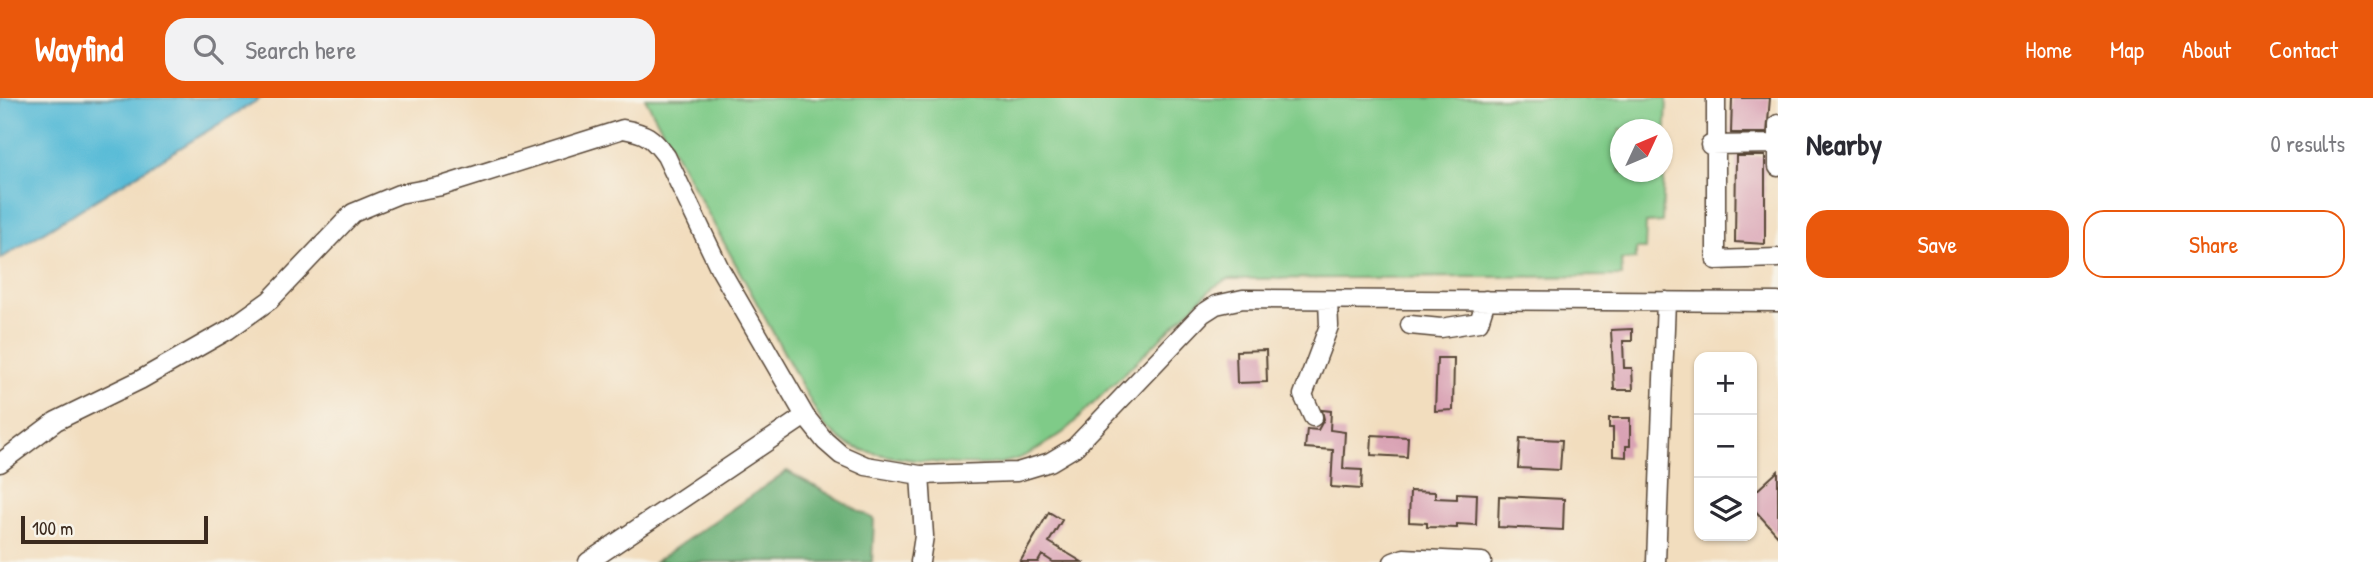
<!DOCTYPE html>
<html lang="en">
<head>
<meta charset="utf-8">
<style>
  :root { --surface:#fff; --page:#f2f2f3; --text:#2b2b33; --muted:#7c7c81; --line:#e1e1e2; --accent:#ea580c }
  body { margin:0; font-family:"Patrick Hand",sans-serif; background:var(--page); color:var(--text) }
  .controls { position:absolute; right:21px; bottom:21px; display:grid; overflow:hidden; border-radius:14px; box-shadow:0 2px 5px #0004 }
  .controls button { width:63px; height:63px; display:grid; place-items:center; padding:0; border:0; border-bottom:2px solid var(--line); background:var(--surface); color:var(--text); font:35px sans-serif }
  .compass { position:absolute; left:1610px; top:21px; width:63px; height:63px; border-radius:50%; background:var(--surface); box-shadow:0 2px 5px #0004; rotate:46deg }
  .scale { position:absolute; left:21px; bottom:18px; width:187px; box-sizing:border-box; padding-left:7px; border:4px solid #3b2a1e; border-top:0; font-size:19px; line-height:24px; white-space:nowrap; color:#3b2a1e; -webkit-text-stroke:5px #f7f3e8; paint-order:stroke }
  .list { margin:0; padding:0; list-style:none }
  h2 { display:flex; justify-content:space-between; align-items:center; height:91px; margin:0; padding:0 28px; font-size:30px }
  h2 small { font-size:23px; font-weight:400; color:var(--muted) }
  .actions { display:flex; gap:14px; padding:21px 28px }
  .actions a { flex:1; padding:16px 0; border:2px solid var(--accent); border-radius:21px; text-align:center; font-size:24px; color:var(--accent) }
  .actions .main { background:var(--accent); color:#fff }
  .icon { flex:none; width:38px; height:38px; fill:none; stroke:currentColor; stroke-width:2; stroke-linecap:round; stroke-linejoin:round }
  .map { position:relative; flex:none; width:1778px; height:464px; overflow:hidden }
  header { display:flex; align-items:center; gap:42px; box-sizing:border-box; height:98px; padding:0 35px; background:var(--accent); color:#fff }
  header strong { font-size:33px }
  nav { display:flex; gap:38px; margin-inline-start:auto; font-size:24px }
  .search { width:490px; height:63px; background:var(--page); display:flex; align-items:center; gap:18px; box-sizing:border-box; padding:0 24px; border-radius:21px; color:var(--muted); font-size:26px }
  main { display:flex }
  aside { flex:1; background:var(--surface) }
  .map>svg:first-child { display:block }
  .green { fill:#7fcb88; stroke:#5d7a53; stroke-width:2; fill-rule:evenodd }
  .forest { fill:#67af74; stroke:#516c49; stroke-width:2 }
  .water { fill:#59bbd7; stroke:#4a727a; stroke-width:2 }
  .building { fill:#d9a2b4 }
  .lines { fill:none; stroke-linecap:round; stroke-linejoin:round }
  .minor-casing { stroke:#564536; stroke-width:21 }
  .minor { stroke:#fff; stroke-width:18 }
</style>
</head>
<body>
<header>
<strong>Wayfind</strong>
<div class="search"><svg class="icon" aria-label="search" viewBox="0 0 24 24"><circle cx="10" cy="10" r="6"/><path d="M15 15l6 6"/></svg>Search here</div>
<nav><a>Home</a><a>Map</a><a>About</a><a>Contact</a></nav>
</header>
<main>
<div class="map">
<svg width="1778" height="464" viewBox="0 0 1778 464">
  <rect width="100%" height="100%" fill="#f7f3e8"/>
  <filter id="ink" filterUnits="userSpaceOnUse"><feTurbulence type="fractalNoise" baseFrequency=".0143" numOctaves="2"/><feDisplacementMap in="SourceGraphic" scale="14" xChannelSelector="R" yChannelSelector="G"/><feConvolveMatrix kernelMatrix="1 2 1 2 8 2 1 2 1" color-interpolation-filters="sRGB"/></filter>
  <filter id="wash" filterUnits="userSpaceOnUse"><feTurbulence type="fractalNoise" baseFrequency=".00686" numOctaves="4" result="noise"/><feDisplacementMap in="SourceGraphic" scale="28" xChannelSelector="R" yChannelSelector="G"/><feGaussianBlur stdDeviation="1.57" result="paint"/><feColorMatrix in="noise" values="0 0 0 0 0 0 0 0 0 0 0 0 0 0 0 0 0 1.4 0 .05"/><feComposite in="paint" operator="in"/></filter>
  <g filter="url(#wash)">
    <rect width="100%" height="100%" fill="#f2ddbe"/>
    <!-- green -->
    <path class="green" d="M 645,0 L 1667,0 L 1662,124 L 1646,125 L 1645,151 L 1636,151 L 1636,161 L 1621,162 L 1622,178 L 1228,181 L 1212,190 L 1064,334 C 1045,347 1025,361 1001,365 C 968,370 874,361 845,345 C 838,340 831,333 824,328 ZM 1620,32 L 1662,32 L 1662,74 L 1620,74 Z"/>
    <!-- forest -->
    <path class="forest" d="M 787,373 L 874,421 L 872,464 L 655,464 Z"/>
    <!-- water -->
    <path class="water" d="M 0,0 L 261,0 L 0,161 Z"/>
    <g id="blocks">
      <!-- building -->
      <path class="building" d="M 1732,0 L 1770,0 L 1767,35 L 1731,35 Z
        M 1736,58 L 1765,58 L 1765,146 L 1735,144 Z
        M 1632,231 L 1632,243 L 1623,243 L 1624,270 L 1632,270 L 1633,292 L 1614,292 L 1611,232 Z
        M 1266,252 L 1267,284 L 1237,285 L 1236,253 Z
        M 1437,260 L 1454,260 L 1453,312 L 1435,313 Z
        M 1322,312 L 1331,313 L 1330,332 L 1345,334 L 1343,371 L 1362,372 L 1361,391 L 1331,389 L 1333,352 L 1305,350 L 1307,331 L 1318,332 L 1324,321 Z
        M 1609,320 L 1630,320 L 1630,348 L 1626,348 L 1626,359 L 1613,358 L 1613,330 L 1609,330 Z
        M 1372,337 L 1408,339 L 1407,359 L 1371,357 Z
        M 1520,340 L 1562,342 L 1560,372 L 1518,370 Z
        M 1778,373 L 1778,438 L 1752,409 L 1752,397 Z
        M 1410,393 L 1435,394 L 1435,400 L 1457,401 L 1457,395 L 1477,396 L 1476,427 L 1457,426 L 1457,430 L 1427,429 L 1427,425 L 1409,424 Z
        M 1499,398 L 1564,401 L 1563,432 L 1498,429 Z
        M 1049,414 L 1062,422 L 1049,444 L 1082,464 L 1053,464 L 1042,457 L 1038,464 L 1020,464 Z"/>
    </g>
  </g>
  <g filter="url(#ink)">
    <use href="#blocks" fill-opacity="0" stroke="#564536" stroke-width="2"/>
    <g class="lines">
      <defs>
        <path id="minor" d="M 1716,0 L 1716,162 L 1778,160
          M 1778,26 L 1778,69
          M 1710,47 L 1778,46
          M 1410,227 L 1441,230 L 1479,224 L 1486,202
          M 1313,319 L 1303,297 L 1329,228 L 1328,202
          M 0,365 L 56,323 L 140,282 L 228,232 L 270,202 L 353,115 L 399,96 L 442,88 L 623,31 C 646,35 652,39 666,58 L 720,171 L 805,318 L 825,343 L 841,357 L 866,368 L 920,377 L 1017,374 L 1050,364 L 1075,349 L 1202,216 L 1216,207 L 1243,201 L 1778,204
          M 588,464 L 805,318
          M 920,464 L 924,438 L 920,377
          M 1393,464 L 1404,460 L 1482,464
          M 1656,464 L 1666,203"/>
      </defs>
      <!-- minor casing -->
      <use href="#minor" class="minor-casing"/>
      <!-- minor -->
      <use href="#minor" class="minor"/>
    </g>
  </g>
</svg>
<div class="controls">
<button>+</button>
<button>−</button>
<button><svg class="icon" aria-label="layers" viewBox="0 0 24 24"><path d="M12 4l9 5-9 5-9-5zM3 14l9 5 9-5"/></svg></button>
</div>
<svg class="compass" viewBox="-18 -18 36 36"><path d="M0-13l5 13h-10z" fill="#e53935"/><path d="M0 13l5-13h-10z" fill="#7c7c81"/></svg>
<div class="scale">100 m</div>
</div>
<aside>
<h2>Nearby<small>0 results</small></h2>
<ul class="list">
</ul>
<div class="actions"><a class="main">Save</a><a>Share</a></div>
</aside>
</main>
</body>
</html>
